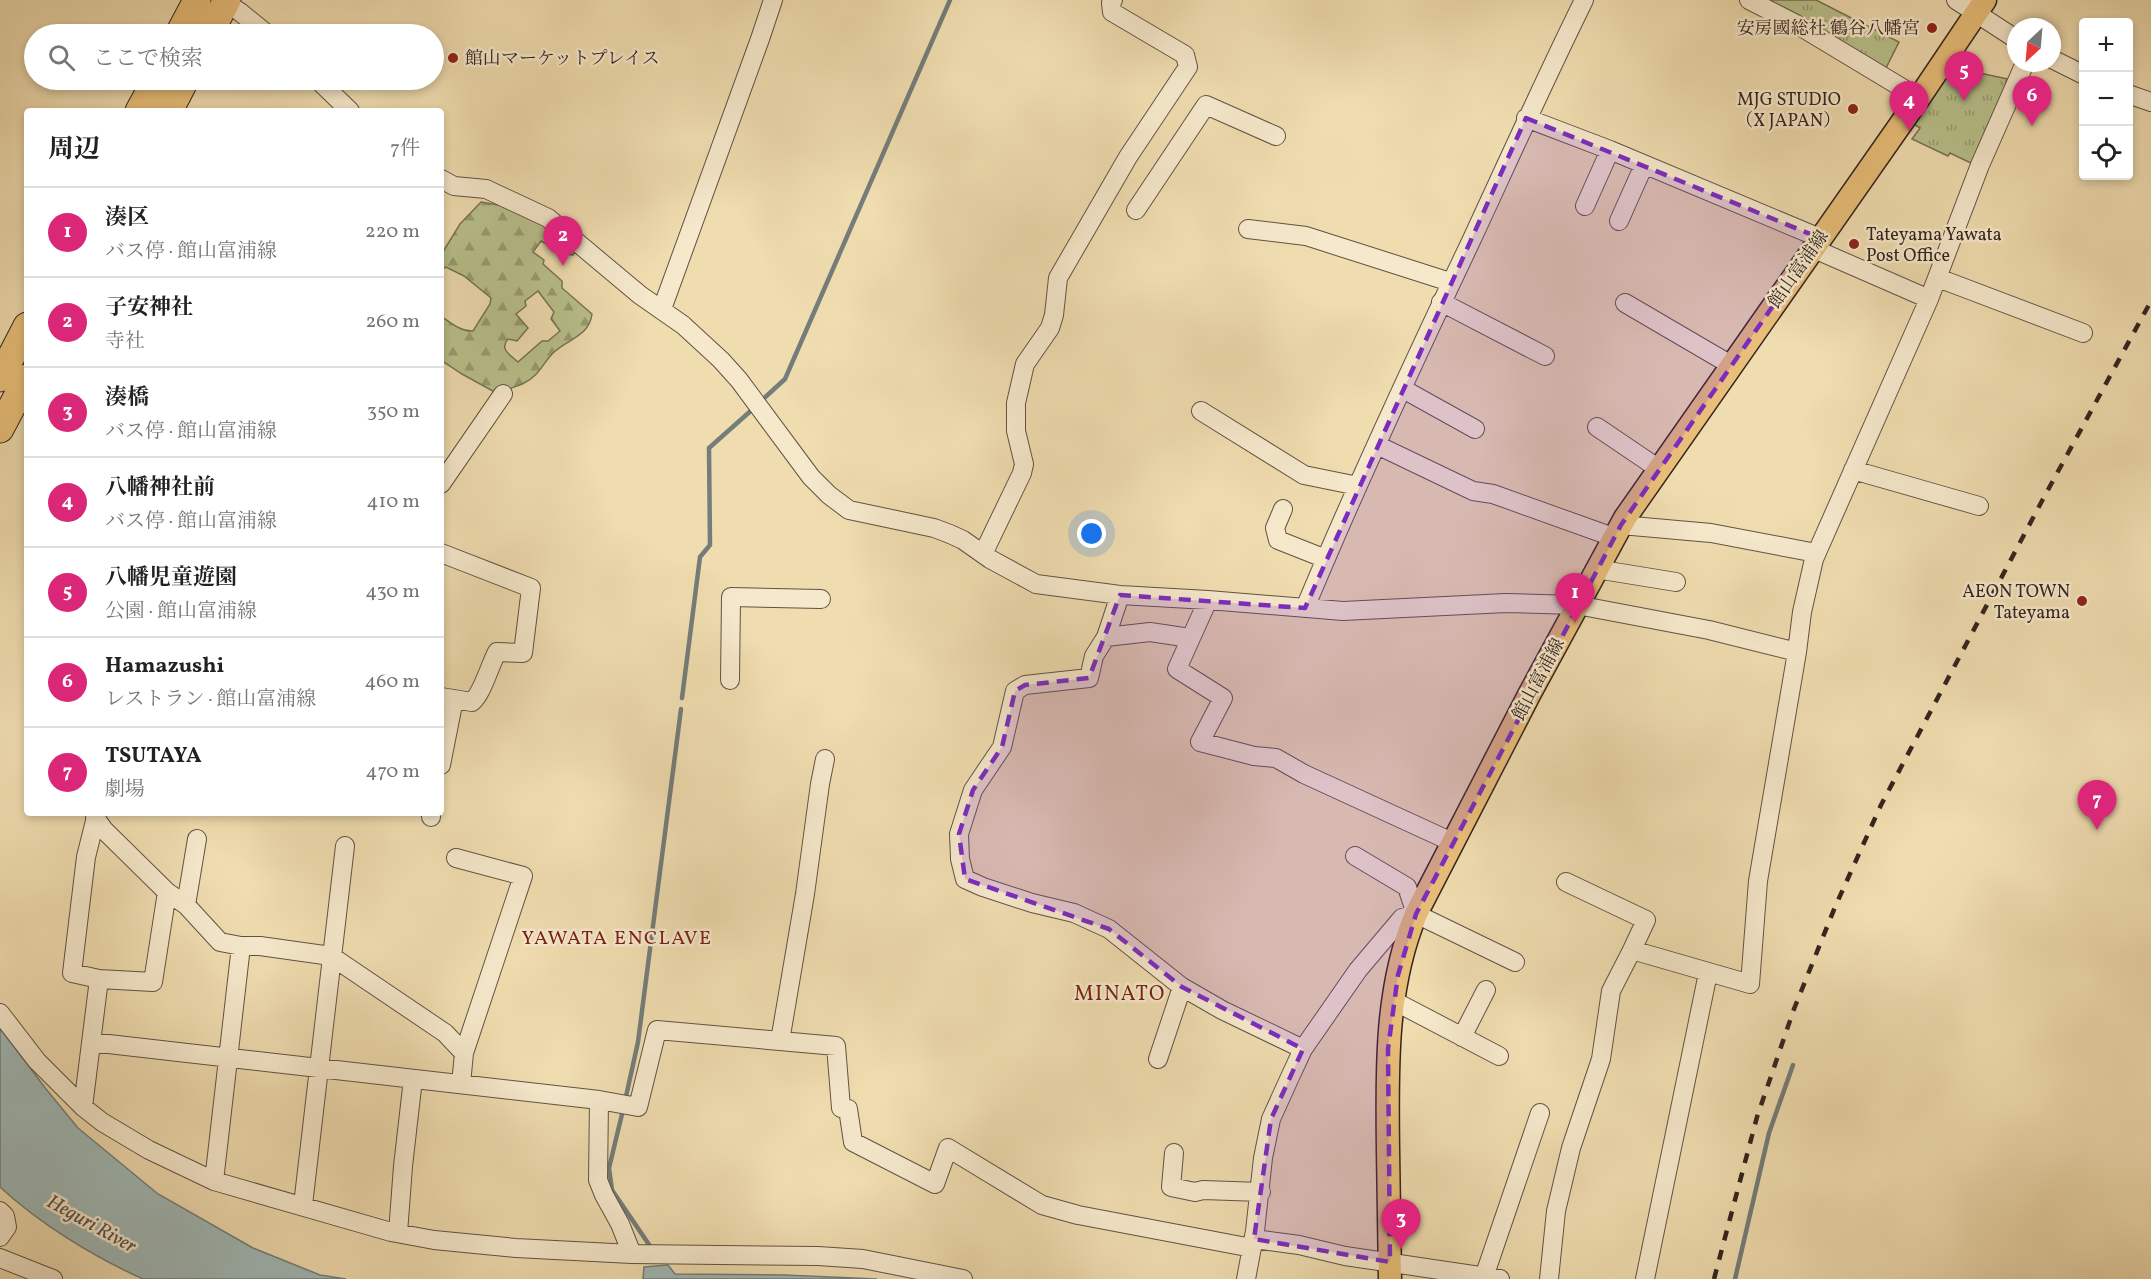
<!DOCTYPE html>
<html lang="ja">
<head>
<meta charset="utf-8">
<style>
  :root { --surface:#fff; --page:#f2f2f2; --text:#222; --muted:#767676; --line:#e0e0e0; --accent:#db2777 }
  body { margin:0; font-family:Vollkorn,"Noto Serif JP",serif; background:var(--page); color:var(--text) }
  .controls { position:absolute; right:18px; top:18px; display:grid; overflow:hidden; border-radius:6px; box-shadow:0 3px 9px #0003 }
  .controls button { width:54px; height:54px; display:grid; place-items:center; padding:0; border:0; border-bottom:2px solid var(--line); background:var(--surface); color:var(--text); font:30px sans-serif }
  .compass { position:absolute; left:2007px; top:18px; width:54px; height:54px; border-radius:50%; background:var(--surface); box-shadow:0 3px 9px #0003; rotate:206deg }
  .you { position:absolute; left:1092px; top:534px; width:21px; height:21px; margin:-15px; border:4px solid #fff; border-radius:50%; background:#1a73e8; box-shadow:0 0 0 9px #1a73e833 }
  .badge { display:grid; place-items:center; width:39px; height:39px; border-radius:50%; background:var(--accent); color:#fff; font-size:20px; font-weight:700 }
  .pin { position:absolute; translate:-50% -50px; filter:drop-shadow(0 2px 3px #0008) }
  .pin::after { content:''; position:absolute; top:32px; width:21px; height:18px; background:inherit; clip-path:polygon(0 0,100% 0,50% 100%) }
  .list { margin:0; padding:0; list-style:none }
  h2 { display:flex; justify-content:space-between; align-items:center; height:78px; margin:0; padding:0 24px; font-size:26px }
  h2 small { font-size:20px; font-weight:400; color:var(--muted) }
  .list li { display:grid; grid-template-columns:39px 1fr auto; gap:18px; align-items:center; box-sizing:border-box; height:90px; padding:0 24px; border-top:2px solid var(--line) }
  .list b { display:block; font-size:22px; white-space:nowrap }
  .list p { margin:0; font-size:20px; white-space:nowrap; color:var(--muted) }
  .list em { font-size:20px; font-style:normal; color:var(--muted) }
  .icon { flex:none; width:33px; height:33px; fill:none; stroke:currentColor; stroke-width:2; stroke-linecap:round; stroke-linejoin:round }
  .map { position:relative; flex:none; width:2151px; height:1279px; overflow:hidden }
  .search { position:absolute; background:var(--surface); box-shadow:0 3px 9px #0003; left:24px; top:24px; width:420px; height:66px; display:flex; align-items:center; gap:15px; box-sizing:border-box; padding:0 21px; border-radius:33px; color:var(--muted); font-size:22px }
  .panel { position:absolute; background:var(--surface); box-shadow:0 3px 9px #0003; left:24px; top:108px; width:420px; height:708px; border-radius:6px }
  .map>svg:first-child { display:block }
  .grass { fill:url(#grass-tufts); stroke:#767255; stroke-width:1.5 }
  .forest { fill:url(#forest-firs); stroke:#767255; stroke-width:1.5; fill-rule:evenodd }
  .water { fill:#9fb9b7; stroke:#747d7a; stroke-width:1.5 }
  .lines { fill:none; stroke-linecap:round; stroke-linejoin:round }
  .stream { stroke:#747d7a; stroke-width:4.5 }
  .minor-casing { stroke:#625243; stroke-width:20 }
  .major-casing { stroke:#33241f; stroke-width:25 }
  .highway-casing { stroke:#33241f; stroke-width:29 }
  .minor { stroke:#f5e8cb; stroke-width:18 }
  .major { stroke:#e8be78; stroke-width:22 }
  .highway { stroke:#e8be78; stroke-width:27 }
  .rail { stroke:#33241f; stroke-width:4.5; stroke-dasharray:10 10; stroke-linecap:butt }
  .marked { fill:#7b2cbf; fill-opacity:0.2; stroke:#7b2cbf; stroke-width:4.5; stroke-dasharray:12 8; stroke-linejoin:round }
  .poi-dot { fill:#8f2418; stroke:#f5e8cb; stroke-width:2 }
  .labels { text-anchor:middle; stroke-width:5; stroke-linejoin:round; paint-order:stroke }
  .poi-label { font-size:18px; fill:#33241f; stroke:#f5e8cb; text-anchor:end }
  .street-label { font-size:18px; fill:#33241f; stroke:#f5e8cb }
  .neighbourhood-label { font-size:20px; letter-spacing:1.5px; fill:#7a1f14; stroke:#f5e8cb }
  .water-label { font-size:20px; font-style:italic; fill:#53514d; stroke:#f5e8cb }
  .quarter-label { font-size:21px; letter-spacing:1.5px; fill:#7a1f14; stroke:#f5e8cb }
</style>
</head>
<body>
<div class="map">
<svg width="2151" height="1279" viewBox="0 0 2151 1279">
  <defs>
    <pattern id="grass-tufts" width="24" height="20" patternUnits="userSpaceOnUse" patternTransform="scale(1.5)"><rect width="24" height="20" fill="#b8c08b"/><path d="M3 7l-1-3M5 7V3M7 7l1-3M15 17l-1-3M17 17v-4M19 17l1-3" fill="none" stroke="#969c71"/></pattern>
    <pattern id="forest-firs" width="22" height="20" patternUnits="userSpaceOnUse" patternTransform="scale(1.5)"><rect width="22" height="20" fill="#b8c08b"/><path d="M5 1l3.5 6h-7zM16 11l3.5 6h-7z" fill="#969c71"/></pattern>
  </defs>
  <rect width="100%" height="100%" fill="#efdcaf"/>
  <filter id="stains"><feTurbulence type="fractalNoise" baseFrequency=".00333" numOctaves="4"/><feColorMatrix values="0 0 0 0 .2 0 0 0 0 .09 0 0 0 0 .02 0 0 0 .5 -.17"/></filter>
  <radialGradient id="worn" r=".72"><stop offset=".6" stop-color="#630" stop-opacity="0"/><stop offset="1" stop-color="#630" stop-opacity=".3"/></radialGradient>
  <!-- grass -->
  <path class="grass" d="M 1764,0 L 1816,0 L 1899,42 L 1885,70 Z
    M 1951,67 L 2008,79 L 1975,165 L 1950,153 L 1948,156 L 1912,139 L 1920,128 L 1912,123 Z"/>
  <!-- forest -->
  <path class="forest" d="M 481,202 L 504,206 L 537,220 L 575,252 L 573,255 C 562,254 551,247 541,241 L 533,252 L 544,260 L 543,264 L 562,281 L 562,288 L 592,314 C 589,337 567,339 553,353 C 543,363 539,376 524,383 C 516,387 506,389 498,394 L 462,374 L 441,360 L 441,316 C 450,322 461,332 473,331 L 490,304 L 491,298 L 464,276 L 446,267 L 441,270 L 441,255 L 460,224 ZM 538,291 L 554,312 L 551,319 L 560,331 L 548,341 L 542,341 L 518,362 C 510,355 499,349 508,339 L 517,341 L 528,328 L 516,314 L 526,306 L 525,301 Z"/>
  <!-- water -->
  <path class="water" d="M 0,1028 L 46,1089 L 78,1128 L 158,1194 L 253,1248 L 320,1275 L 346,1279 L 143,1279 C 94,1257 40,1224 0,1187 Z
    M 668,1265 L 675,1274 L 784,1275 L 877,1279 L 643,1279 L 644,1267 Z"/>
  <g class="lines">
    <!-- stream -->
    <path class="stream" d="M 760,402 L 785,379 L 950,0
      M 682,698 L 700,557 L 710,545 L 709,448 L 754,408
      M 625,1101 L 638,1042 L 681,709
      M 623,1110 L 609,1168 L 612,1190 L 652,1249
      M 1735,1279 L 1769,1133 L 1793,1065"/>
    <defs>
      <path id="minor" d="M 221,0 L 240,12 L 267,34
        M 1749,0 L 1796,24 L 1919,98
        M 1956,0 L 2016,39
        M 2052,59 L 2084,75
        M 318,80 L 350,111
        M 2128,94 L 2151,102
        M 1526,118 L 1610,150 L 1820,238
        M 441,179 L 454,186 L 486,189 L 548,218 L 640,295 L 683,325 L 721,360 L 739,380 L 811,477 L 829,495 L 849,510 L 934,528 L 950,534 L 963,540 L 990,559 L 1036,584 L 1120,595 L 1208,600 L 1343,611 L 1506,603 L 1577,605 L 1709,630 L 1797,652
        M 1585,206 L 1610,150
        M 1136,210 L 1206,105 L 1276,136
        M 1619,221 L 1644,165
        M 1248,229 L 1306,236 L 1450,282
        M 1812,248 L 1929,299 L 1980,165 L 2025,63
        M 1938,278 L 2083,333
        M 1441,302 L 1545,356
        M 1625,303 L 1731,365
        M 662,309 L 760,39 L 773,0
        M 1403,389 L 1475,429
        M 1201,411 L 1304,475 L 1358,486
        M 1597,427 L 1659,469
        M 1377,445 L 1473,491 L 1493,494 L 1613,537
        M 1853,470 L 1979,506
        M 441,484 L 503,394
        M 1283,509 L 1275,528 L 1278,540 L 1326,559
        M 1621,525 L 1711,533 L 1816,553
        M 441,553 L 531,588 L 523,653 L 497,652 C 490,665 482,694 472,702 L 441,697
        M 983,554 L 1022,473 L 1024,464 L 1016,431 L 1016,403 L 1025,364 L 1050,328 L 1054,315 L 1058,278 L 1128,157 L 1188,67 L 1185,55 L 1112,12 L 1111,3 L 1113,0
        M 1596,569 L 1676,582
        M 1120,595 L 1106,637 L 1094,656 L 1089,678 L 1025,685 L 1015,691 L 1002,747 L 973,790 L 959,834 L 960,859 L 965,879 L 983,887 L 1032,903 L 1074,913 L 1109,929 L 1182,987 L 1222,1010 L 1303,1049
        M 1208,600 L 1177,669 L 1223,698 L 1200,742 L 1254,756 L 1276,758 L 1304,774 L 1452,842
        M 1305,608 C 1357,483 1414,361 1472,239 C 1509,159 1545,79 1584,0
        M 1106,637 L 1150,632 L 1190,638
        M 730,680 L 731,597 L 821,599
        M 441,765 L 454,699
        M 97,813 L 86,857 L 72,973 L 99,979 L 153,982 L 167,892
        M 95,817 L 104,830 L 167,892 L 186,905 L 220,942 L 241,946 L 260,946 L 331,956 L 445,1033 L 464,1053 L 461,1084
        M 431,817 L 431,813
        M 1355,856 L 1407,887 L 1416,914
        M 456,858 L 523,876 L 464,1053
        M 1566,882 L 1646,920 L 1632,950 L 1750,984 L 1758,881 L 1797,652 L 1802,612 L 1814,559 L 1929,299
        M 186,905 L 197,839
        M 1394,1001 L 1499,1056
        M 0,1013 L 37,1061 L 83,1107 L 102,1122 L 149,1150 L 214,1181 L 391,1232 L 434,1240 L 516,1248 L 632,1254 L 818,1256 L 863,1259 L 963,1279
        M 1462,1037 L 1486,990
        M 780,1041 L 805,894 L 820,784 L 825,759
        M 91,1042 L 599,1100 L 638,1107 L 657,1030 L 836,1046 L 841,1108 L 848,1109 L 853,1142 L 935,1184 L 948,1148 L 1042,1205 L 1078,1215 L 1252,1248
        M 1158,1059 L 1182,987
        M 599,1100 L 598,1180 L 604,1195 L 620,1224 L 632,1254
        M 83,1107 L 99,979
        M 1174,1153 L 1171,1187 L 1195,1192 L 1203,1190 L 1261,1192
        M 214,1181 L 241,946
        M 303,1205 L 345,846
        M 0,1211 L 5,1216 L 7,1227 L 0,1237
        M 398,1233 L 403,1166 L 413,1079
        M 1254,1239 L 1299,1245 L 1345,1256 L 1500,1279
        M 0,1258 L 53,1279
        M 1484,1277 L 1540,1113
        M 1246,1279 L 1255,1231 L 1263,1158 L 1271,1119 L 1290,1077 L 1303,1049 L 1358,970 L 1402,918 L 1416,914 L 1515,962
        M 1549,1279 L 1556,1211 L 1571,1148 L 1601,1059 L 1611,991 L 1632,950
        M 1645,1279 L 1708,973"/>
      <path id="major" d="M 1390,1279 C 1389,1236 1389,1193 1388,1150 C 1387,1071 1385,988 1416,914 L 1530,693 L 1625,518 L 1919,98 L 1985,0"/>
      <path id="highway" d="M 179,34 L 197,0
        M 209,34 L 227,0
        M 139,111 L 156,80
        M 169,111 L 185,80
        M 0,378 L 27,326
        M 0,429 L 27,378"/>
    </defs>
    <!-- minor casing -->
    <use href="#minor" class="minor-casing"/>
    <!-- major casing -->
    <use href="#major" class="major-casing"/>
    <!-- highway casing -->
    <use href="#highway" class="highway-casing"/>
    <!-- minor -->
    <use href="#minor" class="minor"/>
    <!-- major -->
    <use href="#major" class="major"/>
    <!-- highway -->
    <use href="#highway" class="highway"/>
    <!-- rail -->
    <path class="rail" d="M 1714,1279 L 1757,1117 L 1794,1009 L 1835,907 L 1881,805 L 2043,499 L 2151,301"/>
  </g>
  <!-- marked area -->
  <path class="marked" d="M 1526,118 L 1820,238 L 1621,525 L 1416,914 L 1398,975 L 1388,1049 L 1390,1262 L 1254,1239 L 1271,1119 L 1303,1049 L 1182,987 L 1109,929 L 965,879 L 959,834 L 973,790 L 1002,747 L 1015,691 L 1025,685 L 1089,678 L 1120,595 L 1305,608 Z"/>
  <!-- markers -->
  <g class="poi-dot">
    <circle cx="1932" cy="28" r="6"/>
    <circle cx="453" cy="58" r="6"/>
    <circle cx="1853" cy="109" r="6"/>
    <circle cx="1854" cy="244" r="6"/>
    <circle cx="2082" cy="601" r="6"/>
  </g>
  <g class="labels">
    <!-- poi labels -->
    <g class="poi-label">
      <text x="1920" y="34">安房國総社 鶴谷八幡宮</text>
      <text x="465" y="64" text-anchor="start">館山マーケットプレイス</text>
      <text x="1841" y="105">MJG STUDIO<tspan x="1841" dy="21">（X JAPAN）</tspan></text>
      <text x="1866" y="240" text-anchor="start">Tateyama Yawata<tspan x="1866" dy="21">Post Office</tspan></text>
      <text x="2070" y="597">AEON TOWN<tspan x="2070" dy="21">Tateyama</tspan></text>
    </g>
    <!-- street labels -->
    <g class="street-label">
      <text transform="translate(1798 269) rotate(-55)" y="6">館山富浦線</text>
      <text transform="translate(1538 679) rotate(-62)" y="6">館山富浦線</text>
    </g>
    <!-- neighbourhood labels -->
    <g class="neighbourhood-label">
      <text x="617" y="944">YAWATA ENCLAVE</text>
    </g>
    <!-- water labels -->
    <g class="water-label">
      <text transform="translate(92 1223) rotate(29)" y="7">Heguri River</text>
    </g>
    <!-- quarter labels -->
    <g class="quarter-label">
      <text x="1120" y="1000">MINATO</text>
    </g>
  </g>
  <rect width="100%" height="100%" filter="url(#stains)"/>
  <rect width="100%" height="100%" fill="url(#worn)"/>
</svg>
<div class="controls">
<button>+</button>
<button>−</button>
<button><svg class="icon" aria-label="locate" viewBox="0 0 24 24"><circle cx="12" cy="12" r="6"/><path d="M12 2v4M12 18v4M2 12h4M18 12h4"/></svg></button>
</div>
<svg class="compass" viewBox="-18 -18 36 36"><path d="M0-13l5 13h-10z" fill="#e53935"/><path d="M0 13l5-13h-10z" fill="#767676"/></svg>
<div class="you"></div>
<div class="pin badge" style="left:1575px;top:623px">1</div>
<div class="pin badge" style="left:563px;top:266px">2</div>
<div class="pin badge" style="left:1401px;top:1249px">3</div>
<div class="pin badge" style="left:1909px;top:131px">4</div>
<div class="pin badge" style="left:1964px;top:101px">5</div>
<div class="pin badge" style="left:2032px;top:126px">6</div>
<div class="pin badge" style="left:2097px;top:830px">7</div>
<div class="search"><svg class="icon" aria-label="search" viewBox="0 0 24 24"><circle cx="10" cy="10" r="6"/><path d="M15 15l6 6"/></svg>ここで検索</div>
<section class="panel">
<h2>周辺<small>7件</small></h2>
<ul class="list">
<li><span class="badge">1</span><div><b>湊区</b><p>バス停 · 館山富浦線</p></div><em>220 m</em></li>
<li><span class="badge">2</span><div><b>子安神社</b><p>寺社</p></div><em>260 m</em></li>
<li><span class="badge">3</span><div><b>湊橋</b><p>バス停 · 館山富浦線</p></div><em>350 m</em></li>
<li><span class="badge">4</span><div><b>八幡神社前</b><p>バス停 · 館山富浦線</p></div><em>410 m</em></li>
<li><span class="badge">5</span><div><b>八幡児童遊園</b><p>公園 · 館山富浦線</p></div><em>430 m</em></li>
<li><span class="badge">6</span><div><b>Hamazushi</b><p>レストラン · 館山富浦線</p></div><em>460 m</em></li>
<li><span class="badge">7</span><div><b>TSUTAYA</b><p>劇場</p></div><em>470 m</em></li>
</ul>
</section>
</div>
</body>
</html>
